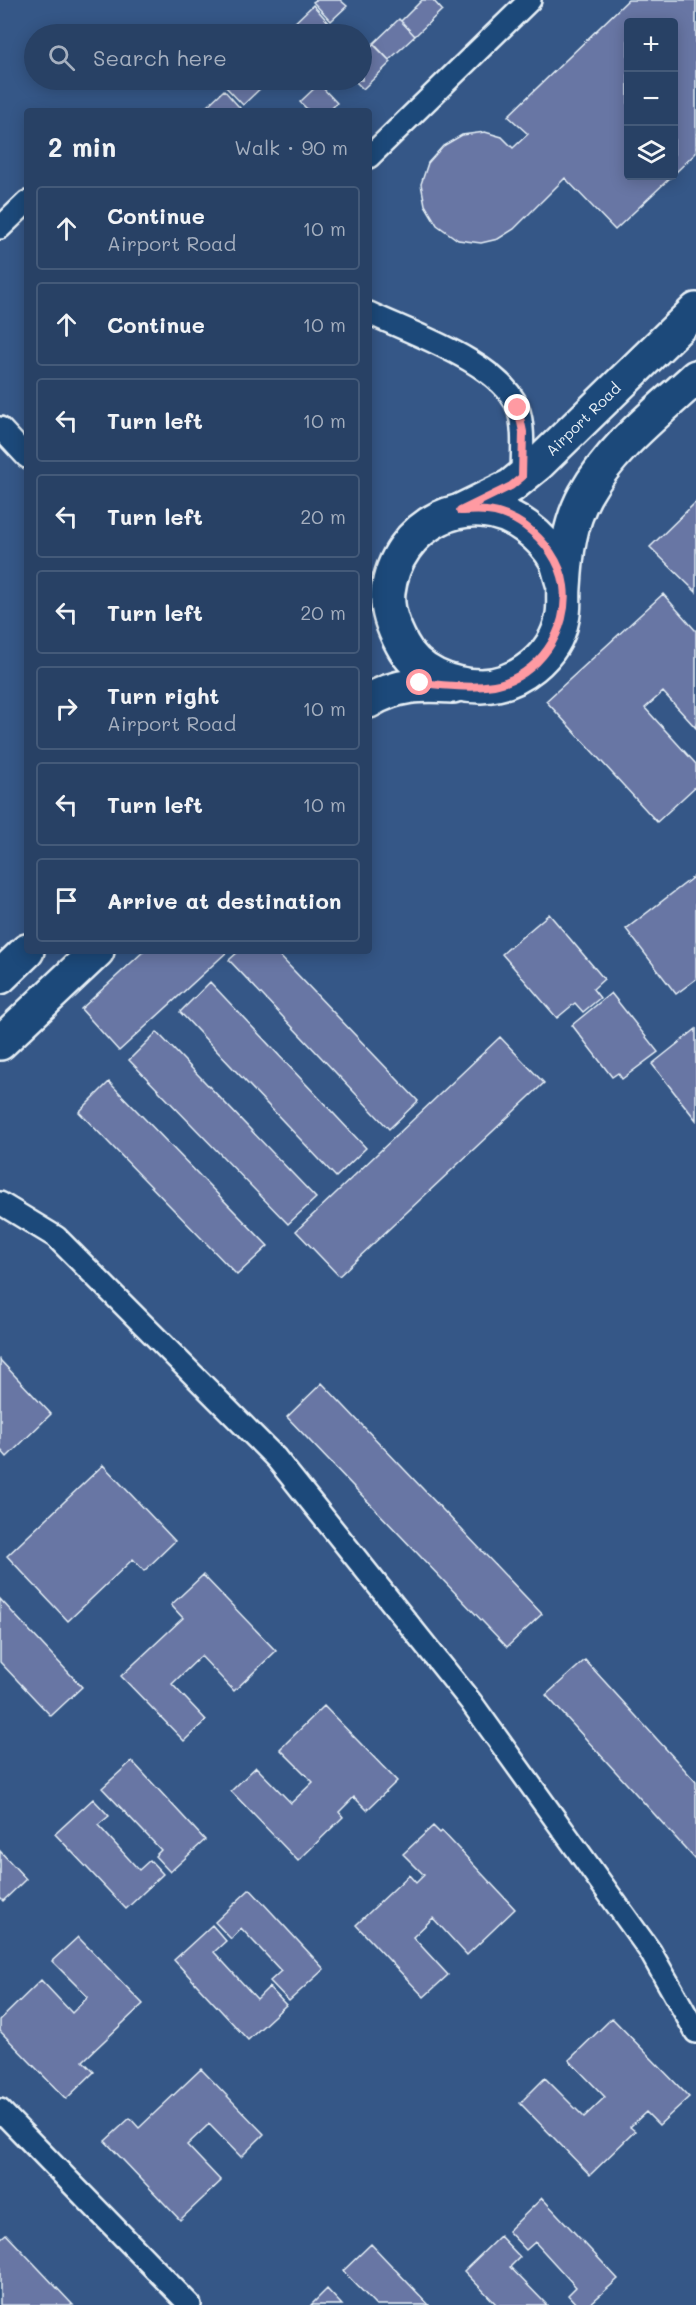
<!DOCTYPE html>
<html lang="en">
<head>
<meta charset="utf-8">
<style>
  :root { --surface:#284165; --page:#344c6e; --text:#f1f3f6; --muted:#a5afbf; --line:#445a79 }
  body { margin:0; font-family:Mali,sans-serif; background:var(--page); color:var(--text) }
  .controls { position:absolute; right:18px; top:18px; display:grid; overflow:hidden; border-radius:6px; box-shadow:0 3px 15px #0003 }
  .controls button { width:54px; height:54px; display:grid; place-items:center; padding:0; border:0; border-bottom:2px solid var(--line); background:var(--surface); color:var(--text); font:30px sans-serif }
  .stop { position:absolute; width:18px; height:18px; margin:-14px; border:4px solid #ff9aa2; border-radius:50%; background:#fff }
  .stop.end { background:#ff9aa2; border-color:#fff; box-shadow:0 2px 6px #0008 }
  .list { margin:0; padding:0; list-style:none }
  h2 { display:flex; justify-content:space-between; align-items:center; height:78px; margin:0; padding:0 24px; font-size:26px }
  h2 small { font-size:20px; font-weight:400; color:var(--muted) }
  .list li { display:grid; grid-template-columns:39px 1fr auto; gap:18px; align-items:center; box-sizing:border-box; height:84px; margin:0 12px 12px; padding:0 12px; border:2px solid var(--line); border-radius:6px }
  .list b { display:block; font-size:22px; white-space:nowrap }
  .list p { margin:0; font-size:20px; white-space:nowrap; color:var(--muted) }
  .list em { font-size:20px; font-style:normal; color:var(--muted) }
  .icon { flex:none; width:33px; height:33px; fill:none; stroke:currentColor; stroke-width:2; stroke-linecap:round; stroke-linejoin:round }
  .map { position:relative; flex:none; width:696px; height:2305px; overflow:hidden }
  .search { position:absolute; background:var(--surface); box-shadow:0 3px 15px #0003; left:24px; top:24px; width:348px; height:66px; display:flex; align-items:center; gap:15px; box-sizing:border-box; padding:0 21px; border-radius:33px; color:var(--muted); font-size:22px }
  .panel { position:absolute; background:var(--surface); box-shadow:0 3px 15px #0003; left:24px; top:108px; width:348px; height:846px; border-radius:6px }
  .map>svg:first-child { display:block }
  .building { fill:#6776a4; stroke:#e8f1f8; stroke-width:1.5 }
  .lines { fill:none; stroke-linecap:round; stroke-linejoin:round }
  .service-casing { stroke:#e8f1f8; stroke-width:26 }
  .secondary-casing { stroke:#e8f1f8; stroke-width:38 }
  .service { stroke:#1f4a7a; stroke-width:21 }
  .secondary { stroke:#1f4a7a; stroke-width:33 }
  .route { stroke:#ff9aa2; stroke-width:8 }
  .labels { text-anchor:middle; stroke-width:4.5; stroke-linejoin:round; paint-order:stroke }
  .street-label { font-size:15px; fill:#e8f1f8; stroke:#1f4a7a }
</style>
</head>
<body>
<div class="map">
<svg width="696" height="2305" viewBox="0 0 696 2305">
  <rect width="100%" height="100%" fill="#355787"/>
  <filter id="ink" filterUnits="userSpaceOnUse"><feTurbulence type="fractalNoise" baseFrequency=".0167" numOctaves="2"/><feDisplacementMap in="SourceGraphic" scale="12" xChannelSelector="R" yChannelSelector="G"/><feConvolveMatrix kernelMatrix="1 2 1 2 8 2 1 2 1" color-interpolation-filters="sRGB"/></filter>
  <g filter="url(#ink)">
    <!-- building -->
    <path class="building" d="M 316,0 L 340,0 L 347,6 L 331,21 L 313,2 Z
      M 422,0 L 433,0 L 442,10 L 415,36 L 401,21 Z
      M 628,0 L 696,0 L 696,153 L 674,174 L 674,22 L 628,22 L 628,176 L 672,176 L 615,230 L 565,178 L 514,229 L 498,239 L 481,243 L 458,240 L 437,225 L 425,205 L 421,184 L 428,163 L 443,146 L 462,135 L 485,132 L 502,137 L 513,148 L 528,134 L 508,116 Z
      M 313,5 L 330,24 L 318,34 L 289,34 L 286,31 Z
      M 399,19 L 415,36 L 389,60 L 373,44 Z
      M 374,44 L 391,62 L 363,89 L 354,80 L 362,80 L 362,55 Z
      M 232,80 L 265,80 L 267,82 L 243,105 L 225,86 Z
      M 319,84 L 337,103 L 329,111 L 309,111 L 300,102 Z
      M 224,90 L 240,108 L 237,111 L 210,111 L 206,107 Z
      M 696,502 L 696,592 L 650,547 Z
      M 663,594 L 696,631 L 696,728 L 663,692 L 645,708 L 696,764 L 696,786 L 657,822 L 546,701 Z
      M 696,875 L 696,979 L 676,994 L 626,929 Z
      M 549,914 L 604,979 L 593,989 L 600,998 L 583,1012 L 575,1003 L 557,1018 L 502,954 Z
      M 144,951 L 228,951 L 119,1051 L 81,1009 Z
      M 239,951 L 275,951 L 418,1101 L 389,1129 L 229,960 Z
      M 210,982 L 366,1148 L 336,1177 L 180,1012 Z
      M 611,993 L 658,1052 L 622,1079 L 618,1073 L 612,1077 L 572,1025 Z
      M 696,1029 L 696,1120 L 652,1064 Z
      M 157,1032 L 316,1198 L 288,1224 L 129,1060 Z
      M 500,1037 L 544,1083 L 339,1276 L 296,1231 Z
      M 109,1082 L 268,1246 L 237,1275 L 79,1112 Z
      M 0,1360 L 51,1414 L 7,1457 L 0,1449 Z
      M 322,1383 L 542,1614 L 507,1647 L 287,1417 Z
      M 103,1465 L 175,1541 L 144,1571 L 133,1559 L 68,1621 L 7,1556 Z
      M 203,1575 L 276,1651 L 234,1691 L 201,1656 L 172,1684 L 206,1720 L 184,1741 L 121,1676 L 183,1618 L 171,1605 Z
      M 0,1599 L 82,1687 L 51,1716 L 0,1662 Z
      M 585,1660 L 696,1782 L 696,1860 L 546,1695 Z
      M 324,1706 L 397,1781 L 367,1810 L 354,1797 L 339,1812 L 343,1817 L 298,1861 L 231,1791 L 256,1767 L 291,1803 L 313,1782 L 280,1749 Z
      M 132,1761 L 205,1840 L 170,1872 L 155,1856 L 161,1850 L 102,1788 Z
      M 93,1799 L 109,1816 L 98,1825 L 139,1870 L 150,1860 L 163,1874 L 126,1909 L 55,1834 Z
      M 433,1826 L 440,1833 L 442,1831 L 515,1909 L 467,1955 L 433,1918 L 413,1937 L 448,1975 L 424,1997 L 356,1925 L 409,1875 L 416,1883 L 424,1875 L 403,1854 Z
      M 0,1851 L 26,1879 L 3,1901 L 0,1898 Z
      M 250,1889 L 324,1969 L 289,2001 L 270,1981 L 281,1971 L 241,1928 L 231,1939 L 215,1922 Z
      M 212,1925 L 226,1941 L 214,1952 L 257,1999 L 269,1987 L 286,2005 L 248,2040 L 174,1960 Z
      M 78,1937 L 143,2004 L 83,2061 L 94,2072 L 66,2099 L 0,2031 L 0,2020 L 41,1980 L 72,2013 L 88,1997 L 52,1961 Z
      M 612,2018 L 689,2097 L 659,2125 L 646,2112 L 630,2127 L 635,2131 L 590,2175 L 520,2103 L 545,2078 L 584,2117 L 605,2097 L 569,2060 Z
      M 201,2069 L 264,2134 L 241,2157 L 209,2124 L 187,2145 L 221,2181 L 180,2220 L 105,2141 L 130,2118 L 139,2128 Z
      M 542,2198 L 618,2279 L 589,2305 L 577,2305 L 568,2295 L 576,2287 L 535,2242 L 526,2250 L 508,2231 Z
      M 6,2234 L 73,2305 L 0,2305 L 0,2239 Z
      M 500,2236 L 520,2257 L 510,2267 L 547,2305 L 497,2305 L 464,2271 Z
      M 371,2244 L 429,2305 L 376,2305 L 343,2271 Z
      M 327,2289 L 342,2305 L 311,2305 Z"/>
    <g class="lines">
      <defs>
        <path id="service" d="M 369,157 L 530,0
          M 0,228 L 27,202
          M 369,313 C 411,333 501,363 518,408 C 525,429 522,454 522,477
          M 0,428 L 27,457
          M 0,1203 L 56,1237 L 276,1458 L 471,1702 L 650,1951 L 696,2032
          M 0,2110 L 190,2305"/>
        <g id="secondary">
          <path id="s1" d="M 462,510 L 511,486 L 538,464 L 696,310"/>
          <path d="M 564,586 C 561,578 559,568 556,560 C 549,547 538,536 526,527 C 469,485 396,525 388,592 C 386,610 394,629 402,644 C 417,673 450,686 481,686 C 518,685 555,656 562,619 C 565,609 563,597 564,587 C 566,555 569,524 585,495 C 611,448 657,413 696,377"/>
          <path d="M 369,701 C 396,684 422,684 453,686"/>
          <path d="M 0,977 L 27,951"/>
          <path d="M 0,1043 L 97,951"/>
        </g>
      </defs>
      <!-- service casing -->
      <use href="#service" class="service-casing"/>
      <!-- secondary casing -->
      <use href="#secondary" class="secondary-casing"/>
      <!-- service -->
      <use href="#service" class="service"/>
      <!-- secondary -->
      <use href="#secondary" class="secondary"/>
    </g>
  </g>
  <g class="lines" filter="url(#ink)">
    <!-- route -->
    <path class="route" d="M 420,683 C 444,685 470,689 494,685 C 538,677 570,630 564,586 C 561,562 544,540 525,526 C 515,519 500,512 487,511 C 478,510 469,511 460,511 L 511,486 L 522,477 L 523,432 L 518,408"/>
  </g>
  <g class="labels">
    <!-- street labels -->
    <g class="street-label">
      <text dy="5" stroke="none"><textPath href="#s1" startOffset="153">Airport Road</textPath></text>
    </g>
  </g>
</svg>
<div class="controls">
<button>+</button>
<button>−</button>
<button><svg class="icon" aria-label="layers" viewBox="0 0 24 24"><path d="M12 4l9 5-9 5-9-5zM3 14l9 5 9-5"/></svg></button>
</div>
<div class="stop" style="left:420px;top:683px"></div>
<div class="stop end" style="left:518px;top:408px"></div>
<div class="search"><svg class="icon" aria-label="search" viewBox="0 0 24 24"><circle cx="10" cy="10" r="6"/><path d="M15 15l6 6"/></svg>Search here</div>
<section class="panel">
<h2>2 min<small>Walk · 90 m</small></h2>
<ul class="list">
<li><svg class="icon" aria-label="ahead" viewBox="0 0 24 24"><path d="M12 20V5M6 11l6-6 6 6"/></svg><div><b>Continue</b><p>Airport Road</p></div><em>10 m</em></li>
<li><svg class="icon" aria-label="ahead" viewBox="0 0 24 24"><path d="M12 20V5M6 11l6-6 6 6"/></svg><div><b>Continue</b></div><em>10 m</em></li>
<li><svg class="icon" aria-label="left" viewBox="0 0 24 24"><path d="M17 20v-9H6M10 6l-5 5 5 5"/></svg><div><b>Turn left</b></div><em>10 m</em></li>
<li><svg class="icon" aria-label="left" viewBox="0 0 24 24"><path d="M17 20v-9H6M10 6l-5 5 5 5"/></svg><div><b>Turn left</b></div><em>20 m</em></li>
<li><svg class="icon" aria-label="left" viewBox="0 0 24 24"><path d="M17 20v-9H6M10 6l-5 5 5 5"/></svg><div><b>Turn left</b></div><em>20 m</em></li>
<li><svg class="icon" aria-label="right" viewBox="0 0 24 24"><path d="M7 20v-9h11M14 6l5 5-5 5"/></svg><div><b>Turn right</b><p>Airport Road</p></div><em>10 m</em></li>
<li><svg class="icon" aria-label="left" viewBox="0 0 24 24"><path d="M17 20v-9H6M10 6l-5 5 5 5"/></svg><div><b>Turn left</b></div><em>10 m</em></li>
<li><svg class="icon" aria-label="arrive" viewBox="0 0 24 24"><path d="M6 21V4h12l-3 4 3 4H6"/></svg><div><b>Arrive at destination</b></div></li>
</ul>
</section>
</div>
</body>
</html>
